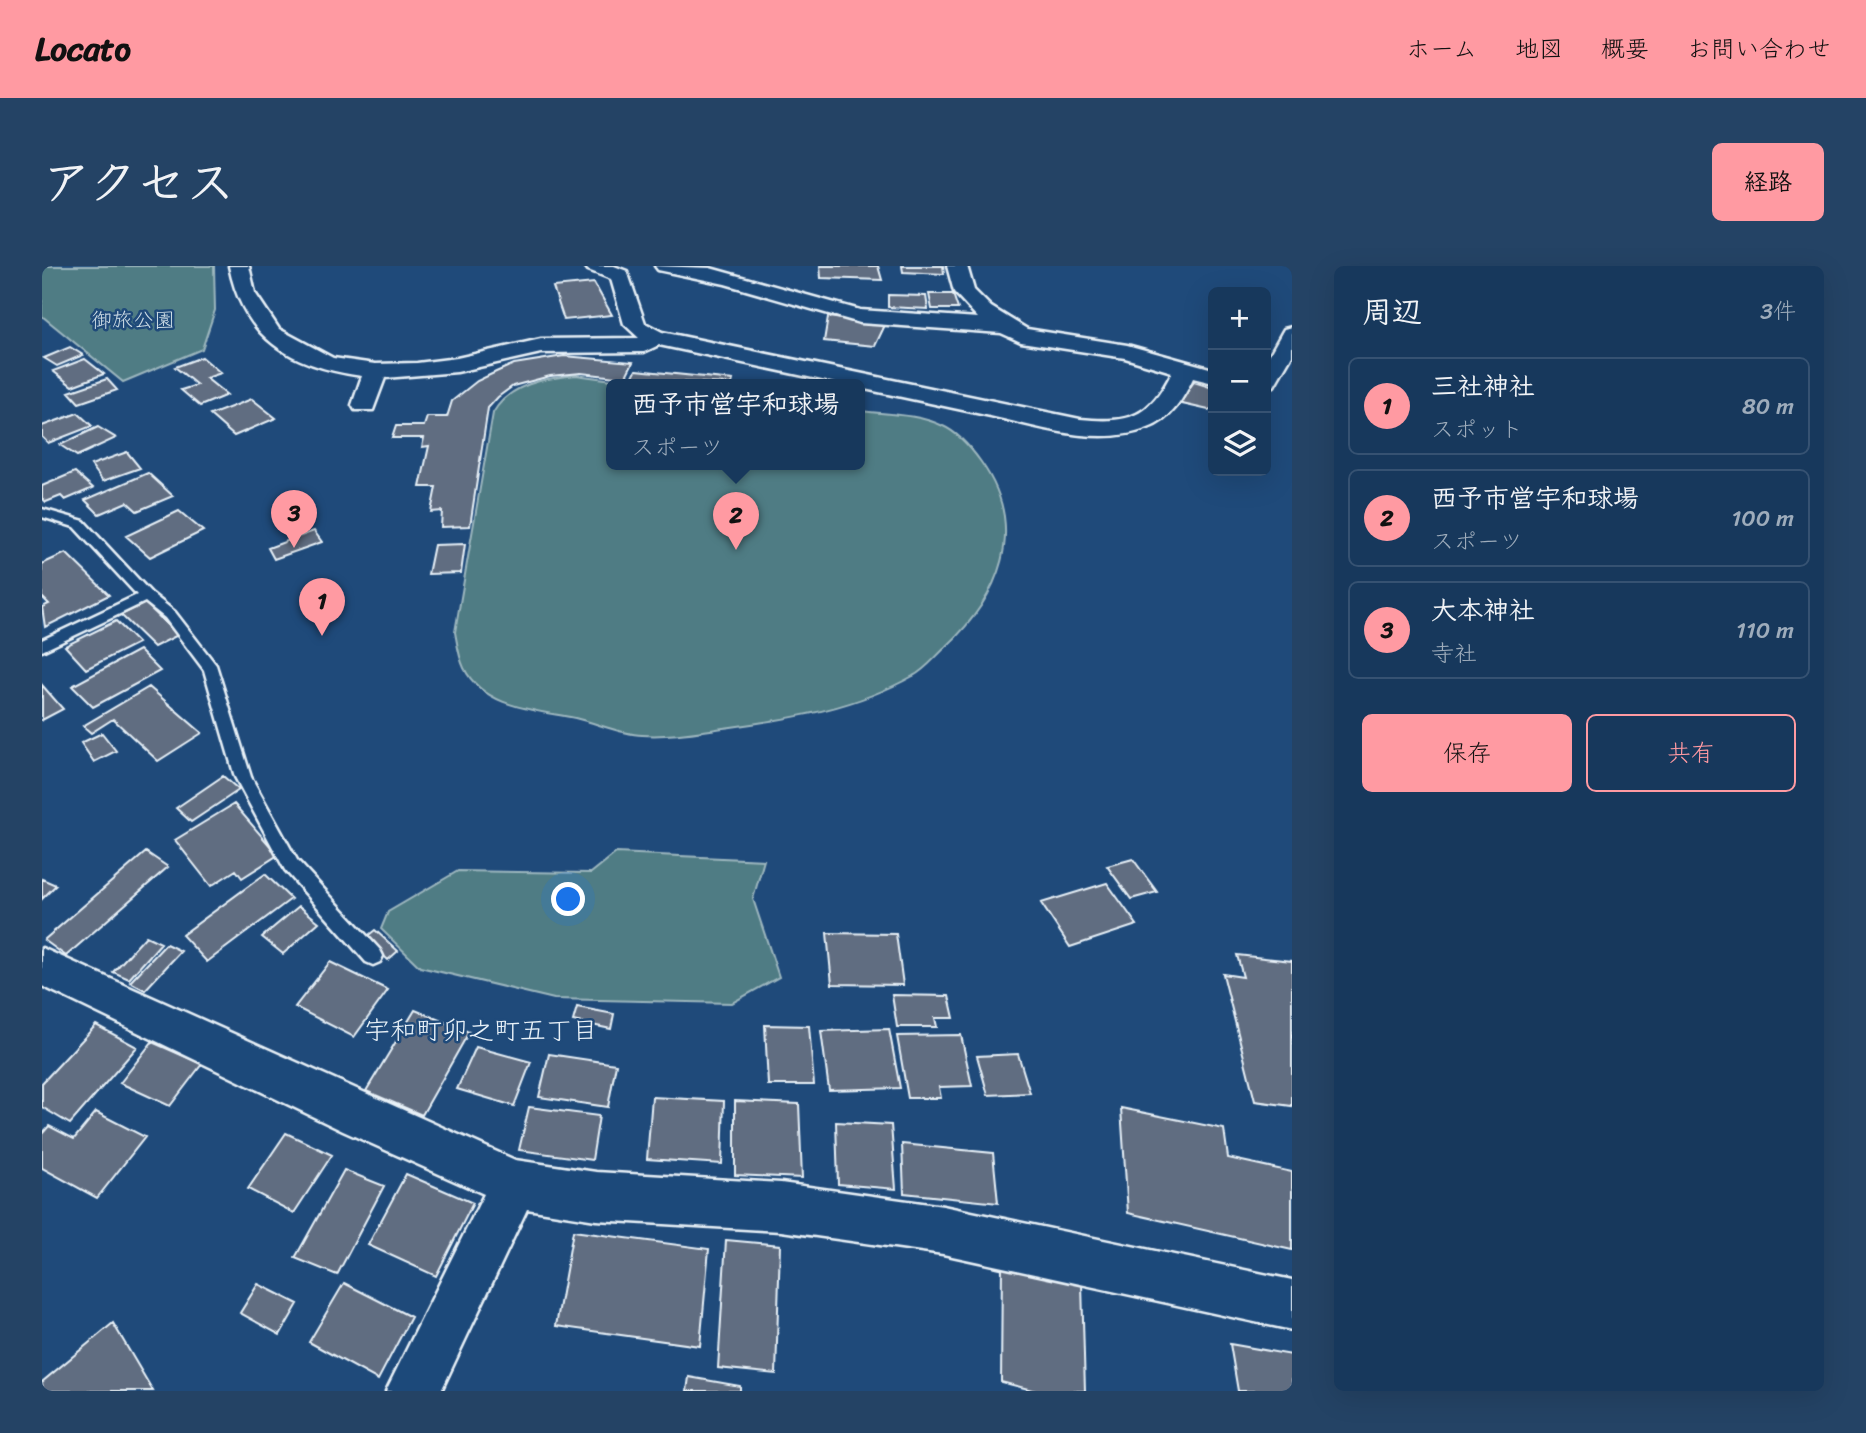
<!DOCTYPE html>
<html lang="ja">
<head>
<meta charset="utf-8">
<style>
  :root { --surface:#17385c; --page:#244365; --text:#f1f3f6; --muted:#9eacbb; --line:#365272; --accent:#ff9aa2 }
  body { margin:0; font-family:Sriracha,"Klee One",sans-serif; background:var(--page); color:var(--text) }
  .controls { position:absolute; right:21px; top:21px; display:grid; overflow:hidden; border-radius:10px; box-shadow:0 7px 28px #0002 }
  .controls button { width:63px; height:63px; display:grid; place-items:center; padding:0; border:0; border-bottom:2px solid var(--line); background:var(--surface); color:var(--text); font:35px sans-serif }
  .you { position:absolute; left:527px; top:634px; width:24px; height:24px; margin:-18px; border:5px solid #fff; border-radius:50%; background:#1a73e8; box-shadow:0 0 0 10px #1a73e833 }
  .badge { display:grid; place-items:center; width:46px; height:46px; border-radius:50%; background:var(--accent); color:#111; font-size:23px; font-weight:700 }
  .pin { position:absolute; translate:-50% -58px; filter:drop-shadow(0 2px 4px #0008) }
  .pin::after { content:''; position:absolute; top:37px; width:24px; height:21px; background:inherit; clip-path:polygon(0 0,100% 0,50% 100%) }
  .popup { position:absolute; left:564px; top:113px; width:259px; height:91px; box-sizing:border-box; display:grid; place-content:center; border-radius:10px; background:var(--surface); filter:drop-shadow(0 2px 5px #0005); font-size:23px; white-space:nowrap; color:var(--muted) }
  .popup b { font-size:26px; color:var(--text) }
  .popup::after { content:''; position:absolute; left:50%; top:100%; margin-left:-14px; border:14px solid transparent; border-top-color:var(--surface) }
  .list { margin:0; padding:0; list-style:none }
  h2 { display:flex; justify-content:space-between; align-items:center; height:91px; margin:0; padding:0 28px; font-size:30px }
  h2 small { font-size:23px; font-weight:400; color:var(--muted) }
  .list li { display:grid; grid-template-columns:46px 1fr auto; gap:21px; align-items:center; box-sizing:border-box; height:98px; margin:0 14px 14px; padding:0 14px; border:2px solid var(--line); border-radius:10px }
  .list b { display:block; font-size:26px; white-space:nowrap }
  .list p { margin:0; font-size:23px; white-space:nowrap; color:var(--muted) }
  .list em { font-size:23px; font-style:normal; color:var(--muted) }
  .actions { display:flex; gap:14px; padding:21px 28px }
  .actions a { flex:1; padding:16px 0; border:2px solid var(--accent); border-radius:10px; text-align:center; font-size:24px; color:var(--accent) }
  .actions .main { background:var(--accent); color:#111 }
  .icon { flex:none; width:38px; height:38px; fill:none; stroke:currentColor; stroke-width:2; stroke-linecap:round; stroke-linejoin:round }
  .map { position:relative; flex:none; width:1250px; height:1125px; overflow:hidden; border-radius:10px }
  header { display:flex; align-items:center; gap:42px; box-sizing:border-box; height:98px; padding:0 35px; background:var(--accent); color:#111 }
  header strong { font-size:33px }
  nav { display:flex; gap:38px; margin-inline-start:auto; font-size:24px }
  .intro { display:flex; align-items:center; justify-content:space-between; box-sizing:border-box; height:168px; padding:0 42px }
  h1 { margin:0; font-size:49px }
  .button { padding:18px 32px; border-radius:10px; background:var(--accent); color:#111; font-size:24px; font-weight:700 }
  main { display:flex; gap:42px; padding:0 42px }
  aside { flex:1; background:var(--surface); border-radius:10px; box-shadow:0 7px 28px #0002 }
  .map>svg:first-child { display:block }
  .green { fill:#507c84; stroke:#9cb6be; stroke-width:2 }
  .building { fill:#616d81; stroke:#e8f1f8; stroke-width:2 }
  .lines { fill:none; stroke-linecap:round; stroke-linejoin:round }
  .lane-casing { stroke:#e8f1f8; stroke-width:5 }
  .street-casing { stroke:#e8f1f8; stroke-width:5 }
  .lane { fill:#1f4a7a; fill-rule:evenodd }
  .street { fill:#1f4a7a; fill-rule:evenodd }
  .labels { text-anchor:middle; stroke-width:5; stroke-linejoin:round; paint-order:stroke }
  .far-park-label { font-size:21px; fill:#d1dfe7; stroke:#1f4a7a }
  .neighbourhood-label { font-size:26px; fill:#e8f1f8; stroke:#1f4a7a }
</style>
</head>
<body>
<header>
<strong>Locato</strong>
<nav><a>ホーム</a><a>地図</a><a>概要</a><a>お問い合わせ</a></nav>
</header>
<div class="intro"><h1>アクセス</h1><a class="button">経路</a></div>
<main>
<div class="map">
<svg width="1250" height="1125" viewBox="0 0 1250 1125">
  <rect width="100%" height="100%" fill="#1f4a7a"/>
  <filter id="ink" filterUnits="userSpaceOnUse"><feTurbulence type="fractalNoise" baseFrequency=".0143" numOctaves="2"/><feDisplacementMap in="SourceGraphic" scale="14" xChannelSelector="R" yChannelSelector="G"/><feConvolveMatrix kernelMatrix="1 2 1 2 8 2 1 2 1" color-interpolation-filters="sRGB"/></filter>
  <g filter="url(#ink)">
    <!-- green -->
    <path class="green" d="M 0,0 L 172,0 L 173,44 L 160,83 L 81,116 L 0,50 Z
      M 534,109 L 600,118 L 570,118 L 570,198 L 818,198 L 818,145 C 845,148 877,148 901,160 C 917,167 929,182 939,196 C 987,263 957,331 903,382 C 893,391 883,404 871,410 C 814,442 753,452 689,461 C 659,465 630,471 600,469 C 578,468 555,457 533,452 C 494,444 442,442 422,402 C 417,392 415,377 413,366 L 451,147 C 467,118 503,112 534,109 Z
      M 574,587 L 722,594 L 711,633 L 737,711 L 690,737 L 512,733 L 378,701 L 339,663 L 346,646 L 416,605 L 549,607 Z"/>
    <!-- building -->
    <path class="building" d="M 778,0 L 836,0 L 840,14 L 779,12 Z
      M 860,0 L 901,0 L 902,8 L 861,6 Z
      M 552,17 L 570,49 L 522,54 L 511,21 Z
      M 887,28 L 911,28 L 916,43 L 890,43 Z
      M 846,29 L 884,30 L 886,43 L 846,41 Z
      M 786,51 L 843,59 L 833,80 L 782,75 Z
      M 28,81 L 41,89 L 15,100 L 2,92 Z
      M 522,90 L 591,96 L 583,112 L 539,107 L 508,110 L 471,120 L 456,131 L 446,142 L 428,260 L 399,261 L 400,245 L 389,246 L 394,221 L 378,221 L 387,180 L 380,181 L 382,172 L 350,172 L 354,160 L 382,160 L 385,151 L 405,151 L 410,135 L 435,115 L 454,106 L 472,98 Z
      M 160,91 L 179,107 L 164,112 L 185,129 L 158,140 L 139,124 L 155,119 L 133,101 Z
      M 43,93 L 62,108 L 30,120 L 11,105 Z
      M 594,104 L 691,114 L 690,118 L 589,114 Z
      M 65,113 L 75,124 L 37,137 L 27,126 Z
      M 1152,116 L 1171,122 L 1171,145 L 1136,137 Z
      M 210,133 L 234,152 L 192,170 L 168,149 Z
      M 36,147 L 50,160 L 6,177 L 0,171 L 0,160 Z
      M 56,161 L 74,172 L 35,190 L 18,179 Z
      M 85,186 L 98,202 L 61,215 L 49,199 Z
      M 33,206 L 51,222 L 23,234 L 19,230 L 4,236 L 0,232 L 0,220 Z
      M 106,207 L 131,230 L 95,245 L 85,236 L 57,248 L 43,234 Z
      M 137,245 L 161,265 L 108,291 L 84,270 Z
      M 272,265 L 280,276 L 232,293 L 226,282 Z
      M 423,278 L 419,307 L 386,308 L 392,279 Z
      M 24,287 L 67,329 L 3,361 L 0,341 L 7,338 L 0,331 L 0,298 Z
      M 103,337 L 136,369 L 112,381 L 79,349 Z
      M 74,355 L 96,377 L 44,403 L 23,380 Z
      M 97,384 L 118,405 L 51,441 L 30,420 Z
      M 0,419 L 21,443 L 0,454 Z
      M 107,421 L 160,467 L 116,495 L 71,453 L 49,467 L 41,460 Z
      M 60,467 L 74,485 L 52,496 L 39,477 Z
      M 181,510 L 197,524 L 149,556 L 134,542 Z
      M 192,538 L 236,589 L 200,612 L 194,604 L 169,620 L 133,574 Z
      M 104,586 L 126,601 L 24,690 L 2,674 Z
      M 1091,593 L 1115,626 L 1089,633 L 1065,600 Z
      M 223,608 L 249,633 L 165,696 L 140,669 Z
      M 0,613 L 14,619 L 0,633 Z
      M 1065,617 L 1095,659 L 1028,681 L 999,637 Z
      M 257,640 L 277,656 L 241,688 L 220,671 Z
      M 333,664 L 356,685 L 346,694 L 323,672 Z
      M 785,667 L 854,668 L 861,719 L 790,718 Z
      M 104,670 L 119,677 L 87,713 L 71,706 Z
      M 124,678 L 139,685 L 103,724 L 88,716 Z
      M 1195,689 L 1250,695 L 1250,840 L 1213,835 L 1181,708 L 1201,711 Z
      M 288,696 L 346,724 L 312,771 L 253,741 Z
      M 850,729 L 907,730 L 912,752 L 893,752 L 895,761 L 855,761 Z
      M 535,741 L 572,748 L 569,763 L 531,755 Z
      M 373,744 L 427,766 L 380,849 L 324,825 Z
      M 54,759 L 95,781 L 28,858 L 0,841 L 0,817 Z
      M 723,759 L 767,760 L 772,819 L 726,819 Z
      M 847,763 L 858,822 L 787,824 L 779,765 Z
      M 919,769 L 930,820 L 897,821 L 899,832 L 866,832 L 855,770 Z
      M 110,776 L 160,798 L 128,840 L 78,817 Z
      M 434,781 L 489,796 L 472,840 L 415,823 Z
      M 507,788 L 574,798 L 566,841 L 497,831 Z
      M 976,788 L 988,827 L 946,829 L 935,790 Z
      M 610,831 L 682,835 L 680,898 L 605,893 Z
      M 693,835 L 757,838 L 760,912 L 693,909 Z
      M 487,841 L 557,850 L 550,894 L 477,884 Z
      M 1079,842 L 1182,863 L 1186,892 L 1250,906 L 1250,984 L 1086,947 Z
      M 54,846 L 103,871 L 55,932 L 0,902 L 0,868 L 7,860 L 32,873 Z
      M 794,856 L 849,859 L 854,923 L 796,918 Z
      M 244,867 L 290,889 L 252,947 L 206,923 Z
      M 860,878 L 951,887 L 956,937 L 862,927 Z
      M 302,904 L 342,920 L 295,1009 L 253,992 Z
      M 364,908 L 431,937 L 394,1010 L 326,979 Z
      M 531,965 L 667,983 L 658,1080 L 514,1060 Z
      M 684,974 L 738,979 L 734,1108 L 676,1102 Z
      M 960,998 L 1040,1018 L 1043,1125 L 994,1125 L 959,1116 Z
      M 302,1017 L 369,1051 L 336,1114 L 267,1076 Z
      M 216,1018 L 256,1038 L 238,1069 L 198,1047 Z
      M 71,1057 L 111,1125 L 1,1125 L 0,1116 Z
      M 1188,1078 L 1250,1089 L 1250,1125 L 1196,1125 Z
      M 647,1111 L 698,1120 L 698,1125 L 645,1125 Z"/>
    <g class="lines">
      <defs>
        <path id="lane" d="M 0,243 L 42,255 L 109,327 L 133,346 L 174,399 L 209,511 L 255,594 L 338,684 L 341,690 L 338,696 L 331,699 L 324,696 L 243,604 L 193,511 L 162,404 L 123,352 L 103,336 L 0,385 L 0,374 L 95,329 L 32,261 L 0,251 Z"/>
        <path id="street" d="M 187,0 L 207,0 L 213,27 L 237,63 L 291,92 L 333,98 L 375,97 L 415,92 L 499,73 L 597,72 L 582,58 L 569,13 L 546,4 L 543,0 L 572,0 L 585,5 L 603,57 L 620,66 L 1038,153 C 1088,158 1108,151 1130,106 L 1083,92 L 979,76 L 959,67 L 818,57 L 683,18 L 616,4 L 613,0 L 668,2 L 818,44 L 936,52 L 912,26 L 905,0 L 925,0 L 932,24 L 949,41 L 985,63 L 1085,79 L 1171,103 L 1171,117 L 1151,112 C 1141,133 1130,153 1106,162 C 1056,182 994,160 944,149 C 902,140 860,131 818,122 L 818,118 L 799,118 L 617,79 L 602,86 L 499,87 L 415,106 L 343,112 L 331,144 L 313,144 L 310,139 L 320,110 C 249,100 202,74 187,0 Z
          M 1250,61 L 1250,89 L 1232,120 L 1224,122 L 1224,95 L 1242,63 Z
          M 0,682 L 473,894 L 554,906 L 739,917 L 901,940 L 1250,1014 L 1250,1064 L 901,988 L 739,965 L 554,954 L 485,943 L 399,1125 L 344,1125 L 442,928 L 301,865 L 0,720 Z"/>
      </defs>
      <!-- lane casing -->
      <use href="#lane" class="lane-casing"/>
      <!-- street casing -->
      <use href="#street" class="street-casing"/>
      <!-- lane -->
      <use href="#lane" class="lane"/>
      <!-- street -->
      <use href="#street" class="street"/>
    </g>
  </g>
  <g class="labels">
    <!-- far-park labels -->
    <g class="far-park-label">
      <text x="91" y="61">御旅公園</text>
    </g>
    <!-- neighbourhood labels -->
    <g class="neighbourhood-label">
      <text x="439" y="773">宇和町卯之町五丁目</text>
    </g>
  </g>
</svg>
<div class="controls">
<button>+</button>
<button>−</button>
<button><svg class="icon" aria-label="layers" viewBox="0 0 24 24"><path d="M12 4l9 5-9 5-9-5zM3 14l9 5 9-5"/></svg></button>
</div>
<div class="you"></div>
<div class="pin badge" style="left:280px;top:370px">1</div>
<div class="pin badge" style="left:694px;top:284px">2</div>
<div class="popup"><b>西予市営宇和球場</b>スポーツ</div>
<div class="pin badge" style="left:252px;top:282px">3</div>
</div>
<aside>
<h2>周辺<small>3件</small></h2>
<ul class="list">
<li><span class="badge">1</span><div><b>三社神社</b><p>スポット</p></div><em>80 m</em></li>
<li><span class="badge">2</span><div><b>西予市営宇和球場</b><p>スポーツ</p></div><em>100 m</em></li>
<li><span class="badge">3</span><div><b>大本神社</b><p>寺社</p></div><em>110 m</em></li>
</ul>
<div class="actions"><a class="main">保存</a><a>共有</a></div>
</aside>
</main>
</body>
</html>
